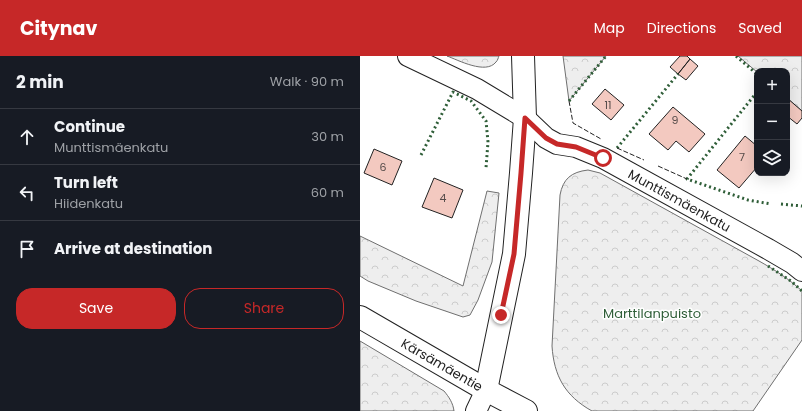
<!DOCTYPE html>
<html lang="en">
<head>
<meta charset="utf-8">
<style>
  :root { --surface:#171b24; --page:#20242c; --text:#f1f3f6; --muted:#9ea1a6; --line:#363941; --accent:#c62828 }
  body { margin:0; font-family:Poppins,sans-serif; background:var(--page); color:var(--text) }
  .controls { position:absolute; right:12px; top:12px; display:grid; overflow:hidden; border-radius:8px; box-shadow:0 4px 16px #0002 }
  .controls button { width:36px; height:36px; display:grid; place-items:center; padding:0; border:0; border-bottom:1px solid var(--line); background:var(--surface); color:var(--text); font:20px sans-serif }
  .stop { position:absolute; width:12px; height:12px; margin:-9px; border:3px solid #c62828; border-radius:50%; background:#fff }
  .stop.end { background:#c62828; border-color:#fff; box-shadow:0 1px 4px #0008 }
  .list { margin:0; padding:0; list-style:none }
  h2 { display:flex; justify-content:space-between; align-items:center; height:52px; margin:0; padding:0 16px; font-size:17px }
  h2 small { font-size:13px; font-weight:400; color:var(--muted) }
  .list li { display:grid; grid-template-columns:26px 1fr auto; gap:12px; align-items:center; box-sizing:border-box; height:56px; padding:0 16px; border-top:1px solid var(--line) }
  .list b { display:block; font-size:15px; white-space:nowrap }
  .list p { margin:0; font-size:13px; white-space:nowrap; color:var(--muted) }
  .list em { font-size:13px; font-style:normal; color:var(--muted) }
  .actions { display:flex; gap:8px; padding:12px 16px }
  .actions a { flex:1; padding:9px 0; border:1px solid var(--accent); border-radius:16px; text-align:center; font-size:14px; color:var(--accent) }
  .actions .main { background:var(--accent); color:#fff }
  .icon { flex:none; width:22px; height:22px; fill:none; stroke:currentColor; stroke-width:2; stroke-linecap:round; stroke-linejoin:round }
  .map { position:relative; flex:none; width:442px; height:355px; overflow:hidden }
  header { display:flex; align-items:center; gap:24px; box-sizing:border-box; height:56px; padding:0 20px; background:var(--accent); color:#fff }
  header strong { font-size:19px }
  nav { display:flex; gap:22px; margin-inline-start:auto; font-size:14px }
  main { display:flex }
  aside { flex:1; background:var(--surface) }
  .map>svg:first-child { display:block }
  .forest { fill:url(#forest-crowns); stroke:#6f6f6f }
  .building { fill:#f3c9c0; stroke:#222 }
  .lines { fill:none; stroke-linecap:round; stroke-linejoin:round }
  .street-casing { stroke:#222; stroke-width:22 }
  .secondary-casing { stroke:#222; stroke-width:24 }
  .street { stroke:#fff; stroke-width:20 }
  .secondary { stroke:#fff; stroke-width:22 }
  .hedge { stroke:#2f5e38; stroke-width:3; stroke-dasharray:2 3; stroke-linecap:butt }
  .fence { stroke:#222; stroke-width:1; stroke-dasharray:5 2; stroke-linecap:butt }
  .route { stroke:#c62828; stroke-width:5 }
  .labels { text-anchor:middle; stroke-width:3; stroke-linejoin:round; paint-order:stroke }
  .number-label { font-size:11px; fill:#564c4a }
  .street-label { font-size:13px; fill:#222; stroke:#fff }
  .park-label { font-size:13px; fill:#2f5e38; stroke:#fff }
</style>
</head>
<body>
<header>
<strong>Citynav</strong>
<nav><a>Map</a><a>Directions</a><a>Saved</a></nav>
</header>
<main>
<aside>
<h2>2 min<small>Walk · 90 m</small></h2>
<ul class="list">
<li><svg class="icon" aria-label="ahead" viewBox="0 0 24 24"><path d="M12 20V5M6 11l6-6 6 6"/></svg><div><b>Continue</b><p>Munttismäenkatu</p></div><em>30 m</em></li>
<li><svg class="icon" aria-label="left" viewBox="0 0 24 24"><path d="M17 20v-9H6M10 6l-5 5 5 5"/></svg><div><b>Turn left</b><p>Hiidenkatu</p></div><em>60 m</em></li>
<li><svg class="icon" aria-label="arrive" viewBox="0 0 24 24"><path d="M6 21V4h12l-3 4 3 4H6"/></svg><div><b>Arrive at destination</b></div></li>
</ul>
<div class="actions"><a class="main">Save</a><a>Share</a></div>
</aside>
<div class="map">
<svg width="442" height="355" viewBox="0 0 442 355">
  <defs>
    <pattern id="forest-crowns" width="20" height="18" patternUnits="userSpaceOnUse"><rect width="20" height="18" fill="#eee"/><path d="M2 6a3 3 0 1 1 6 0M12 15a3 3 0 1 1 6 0" fill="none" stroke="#ccc"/></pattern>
  </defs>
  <rect width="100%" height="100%" fill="#fff"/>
  <!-- forest -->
  <path class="forest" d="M 87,0 L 139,0 C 138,2 138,4 136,6 C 126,19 98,4 87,0 Z
    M 203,0 L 246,0 L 209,45 Z
    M 378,0 L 442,0 L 442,55 L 427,42 L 427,15 L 397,15 L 397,16 Z
    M 228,114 L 240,117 L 399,205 C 415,214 429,223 442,235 L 442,284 L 393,355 L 232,355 C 205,340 194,320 192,290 L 200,139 C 203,123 211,116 228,114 Z
    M 127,135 L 139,137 L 132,206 L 118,244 L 110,259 L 103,261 L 56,245 L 8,225 L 0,220 L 0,180 L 103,230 Z
    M 0,285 L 84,335 C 89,341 93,347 94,355 L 0,355 Z"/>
  <!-- building -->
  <path class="building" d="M 320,0 L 327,0 L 330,3 L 318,18 L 310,11 Z
    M 330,3 L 338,10 L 326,24 L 318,18 Z
    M 245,33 L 264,49 L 251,64 L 232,48 Z
    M 427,42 L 442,55 L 442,62 L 437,68 L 427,60 Z
    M 313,51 L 345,78 L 329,96 L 316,85 L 308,94 L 289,78 Z
    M 385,80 L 397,90 L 397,111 L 379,132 L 357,114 Z
    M 14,93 L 42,105 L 32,129 L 4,117 Z
    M 74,122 L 103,134 L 92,162 L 62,151 Z"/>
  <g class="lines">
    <defs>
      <g id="street">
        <path id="s1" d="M 48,0 L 117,33 L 165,62 L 186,82 L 197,88 L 216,91 L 243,102 L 408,193 L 432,207 L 442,215"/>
        <path d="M 116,355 L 126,334"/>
      </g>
      <g id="secondary">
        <path id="s2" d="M 0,261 L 126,334 L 166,355"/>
        <path d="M 126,334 L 154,198 L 161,117 L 165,62 L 163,0"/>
      </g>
    </defs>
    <!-- street casing -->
    <use href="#street" class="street-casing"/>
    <!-- secondary casing -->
    <use href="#secondary" class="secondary-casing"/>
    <!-- street -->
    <use href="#street" class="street"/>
    <!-- secondary -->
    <use href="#secondary" class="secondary"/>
    <!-- hedge -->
    <path class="hedge" d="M 376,0 L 397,18
      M 397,36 L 327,123 L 388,144 L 411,148
      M 209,45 L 246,0
      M 257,92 L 318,18
      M 61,99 L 93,36 L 111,45 L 126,65 L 128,86 L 126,112
      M 421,148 L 442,150
      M 408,210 L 431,225 L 442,235"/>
    <!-- fence -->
    <path class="fence" d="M 209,45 L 213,67 L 241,83
      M 257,92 L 284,104
      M 298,110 L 327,123"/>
  </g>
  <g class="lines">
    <!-- route -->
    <path class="route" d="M 141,259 L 154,198 L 161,117 L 165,62 L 186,82 L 197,88 L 216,91 L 243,102"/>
  </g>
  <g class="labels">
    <!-- number labels -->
    <g class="number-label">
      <text x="248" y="53">11</text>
      <text x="315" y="68">9</text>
      <text x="382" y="105">7</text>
      <text x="23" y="115">6</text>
      <text x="83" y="146">4</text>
    </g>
    <!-- street labels -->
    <g class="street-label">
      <text dy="5" stroke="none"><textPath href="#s1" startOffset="310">Munttismäenkatu</textPath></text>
      <text dy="5" stroke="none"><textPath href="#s2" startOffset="95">Kärsämäentie</textPath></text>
    </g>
    <!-- park labels -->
    <g class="park-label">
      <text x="292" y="262">Marttilanpuisto</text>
    </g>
  </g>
</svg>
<div class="controls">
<button>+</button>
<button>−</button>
<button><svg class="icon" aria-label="layers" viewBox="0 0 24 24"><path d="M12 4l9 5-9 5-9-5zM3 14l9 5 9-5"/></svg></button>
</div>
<div class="stop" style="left:243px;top:102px"></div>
<div class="stop end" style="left:141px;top:259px"></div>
</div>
</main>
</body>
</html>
